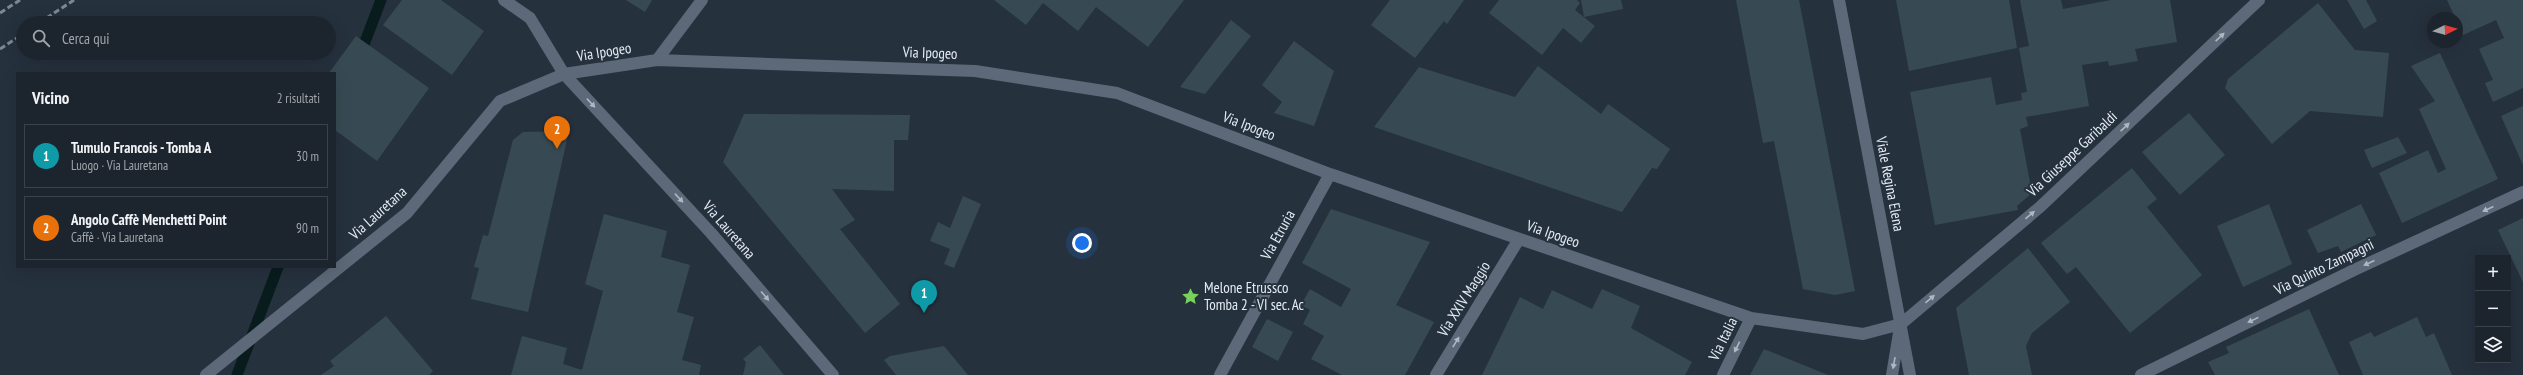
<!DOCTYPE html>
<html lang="it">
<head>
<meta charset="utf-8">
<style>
  :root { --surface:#1c252e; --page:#252d36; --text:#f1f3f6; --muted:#a0a5aa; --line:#3a424a; --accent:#8bbbb9 }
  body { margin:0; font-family:"PT Sans Narrow",sans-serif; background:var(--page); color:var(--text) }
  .controls { position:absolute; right:12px; bottom:12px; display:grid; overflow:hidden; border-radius:0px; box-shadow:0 4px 16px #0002 }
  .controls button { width:36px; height:36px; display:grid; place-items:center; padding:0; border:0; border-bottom:1px solid var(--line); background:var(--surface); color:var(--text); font:20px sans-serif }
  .compass { position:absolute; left:2427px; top:12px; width:36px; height:36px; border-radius:50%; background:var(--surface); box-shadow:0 4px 16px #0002; rotate:85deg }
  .you { position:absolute; left:1082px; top:243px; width:14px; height:14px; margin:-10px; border:3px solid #fff; border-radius:50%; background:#1a73e8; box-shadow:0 0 0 6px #1a73e833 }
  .badge { display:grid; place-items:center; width:26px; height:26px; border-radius:50%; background:var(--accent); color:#fff; font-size:13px; font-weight:700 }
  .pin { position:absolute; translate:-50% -33px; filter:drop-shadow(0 1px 2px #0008) }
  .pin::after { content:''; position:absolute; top:21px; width:14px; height:12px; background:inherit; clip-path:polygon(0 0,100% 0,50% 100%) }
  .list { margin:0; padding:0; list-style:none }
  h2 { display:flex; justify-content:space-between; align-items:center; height:52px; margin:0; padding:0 16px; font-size:17px }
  h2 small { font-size:13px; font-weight:400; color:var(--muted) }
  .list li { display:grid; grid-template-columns:26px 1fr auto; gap:12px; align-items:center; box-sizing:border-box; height:64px; margin:0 8px 8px; padding:0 8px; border:1px solid var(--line); border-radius:0px }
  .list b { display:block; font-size:15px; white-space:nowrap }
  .list p { margin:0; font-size:13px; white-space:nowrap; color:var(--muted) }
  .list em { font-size:13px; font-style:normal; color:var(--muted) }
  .icon { flex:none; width:22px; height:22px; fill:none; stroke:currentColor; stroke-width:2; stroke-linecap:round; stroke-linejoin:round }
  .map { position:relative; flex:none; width:2523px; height:375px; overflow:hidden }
  .search { position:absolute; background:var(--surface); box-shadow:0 4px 16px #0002; left:16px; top:16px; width:320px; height:44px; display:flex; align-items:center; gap:10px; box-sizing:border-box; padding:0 14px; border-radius:22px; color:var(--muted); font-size:15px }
  .panel { position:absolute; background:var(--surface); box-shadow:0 4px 16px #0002; left:16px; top:72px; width:320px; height:196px; border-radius:0px }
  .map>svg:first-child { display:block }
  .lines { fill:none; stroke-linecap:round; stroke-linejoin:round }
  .stream { stroke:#081b1d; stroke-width:11 }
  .building { fill:#374a53 }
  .minor { stroke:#5d6978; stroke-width:12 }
  .rail { stroke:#7e8792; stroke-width:3; stroke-dasharray:6 3; stroke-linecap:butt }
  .oneway { fill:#aeb7c2 }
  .labels { text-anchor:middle; stroke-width:4; stroke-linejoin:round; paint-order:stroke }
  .street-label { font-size:15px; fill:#e4ebf4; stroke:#26313e }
  .poi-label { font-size:15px; fill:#e4ebf4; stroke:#26313e; text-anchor:start }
</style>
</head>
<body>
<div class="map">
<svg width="2523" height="375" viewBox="0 0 2523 375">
  <rect width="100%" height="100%" fill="#26313e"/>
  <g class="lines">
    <!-- stream -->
    <path class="stream" d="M 360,55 L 381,0
      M 237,375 L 278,267"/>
  </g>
  <!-- building -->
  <path class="building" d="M 402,0 L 441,0 L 484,31 L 452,75 L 383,25 Z
    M 626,0 L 652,0 L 645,12 Z
    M 994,0 L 1184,0 L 1148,47 L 1096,7 L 1078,31 L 1043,3 L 1026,25 Z
    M 1390,0 L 1464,0 L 1447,24 L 1444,21 L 1415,58 L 1371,25 Z
    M 1499,0 L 1577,0 L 1580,3 L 1575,10 L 1595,26 L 1581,43 L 1563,28 L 1542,55 L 1489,13 Z
    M 1581,0 L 1621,0 L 1623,9 L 1584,17 Z
    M 1736,0 L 1799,0 L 1855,291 L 1835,295 L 1803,289 L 1774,141 L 1763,143 Z
    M 1896,0 L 2009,0 L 2017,48 L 1909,71 Z
    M 2020,0 L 2061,0 L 2063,9 L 2111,0 L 2170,0 L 2177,42 L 2135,49 L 2138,61 L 2109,66 L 2108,61 L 2082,65 L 2089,106 L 2026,117 L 2028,126 L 2020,129 L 2032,193 L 2017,206 L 2018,210 L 1935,225 L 1910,92 L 1991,77 L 1996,105 L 2022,100 L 2021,93 L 2027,92 L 2019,48 L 2029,46 Z
    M 2347,0 L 2366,0 L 2377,21 L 2364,29 Z
    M 2447,0 L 2523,0 L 2523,88 L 2493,102 L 2485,83 L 2493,80 L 2479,49 L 2504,38 L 2496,20 L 2463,35 Z
    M 2318,3 L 2355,50 L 2389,53 L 2383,117 L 2310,111 L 2272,144 L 2225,88 L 2228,79 Z
    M 1231,20 L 1251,36 L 1205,94 L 1180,87 Z
    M 356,36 L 429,88 L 377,161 L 335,130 L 335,73 L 329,73 Z
    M 1294,41 L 1334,71 L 1314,126 L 1274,113 L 1282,102 L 1262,85 Z
    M 2440,53 L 2498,179 L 2402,223 L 2379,173 L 2428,150 L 2438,173 L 2446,169 L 2419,109 L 2435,101 L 2411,66 Z
    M 1538,66 L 1601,114 L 1608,104 L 1670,149 L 1657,169 L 1652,168 L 1622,212 L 1374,127 L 1419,67 L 1515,97 Z
    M 2523,106 L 2523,165 L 2501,116 Z
    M 2189,113 L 2225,155 L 2180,195 L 2142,152 Z
    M 744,114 L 910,115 L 908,140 L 894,140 L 894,191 L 832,189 L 855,220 L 840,229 L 900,304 L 865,333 L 723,162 Z
    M 569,131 L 528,312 L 471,299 L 479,268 L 474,267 L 483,235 L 488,236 L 513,140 L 523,132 Z
    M 2398,137 L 2407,153 L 2372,168 L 2364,150 Z
    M 2132,168 L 2157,199 L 2147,207 L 2202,275 L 2130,333 L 2076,267 L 2067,274 L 2041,243 Z
    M 963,196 L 981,204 L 954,268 L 944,264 L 950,249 L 930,241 L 938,222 L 950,228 Z
    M 2269,204 L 2292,264 L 2243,287 L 2217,226 Z
    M 2361,204 L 2376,235 L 2341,252 L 2338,246 L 2318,253 L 2307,230 Z
    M 1331,209 L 1430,242 L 1396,305 L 1434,322 L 1405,375 L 1342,375 L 1311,359 L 1324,336 L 1303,324 L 1310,310 L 1301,305 L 1310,289 L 1341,307 L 1351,289 L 1302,263 Z
    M 604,214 L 667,231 L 661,257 L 690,265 L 677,312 L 694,317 L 682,360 L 701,365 L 699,375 L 511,375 L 522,336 L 567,348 L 563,364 L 582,370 L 603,291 L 585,284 Z
    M 2523,218 L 2523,282 L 2498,230 Z
    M 2028,248 L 2070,302 L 2032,333 L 2026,346 L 2032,375 L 1969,375 L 1956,308 Z
    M 1602,289 L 1640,306 L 1631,328 L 1692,362 L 1685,375 L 1482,375 L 1520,297 L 1543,309 L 1552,290 L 1592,309 Z
    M 2309,309 L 2339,375 L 2215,375 L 2208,362 L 2229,353 L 2226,347 Z
    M 386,316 L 433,371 L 429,375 L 321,375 L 334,366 L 330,361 Z
    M 2417,317 L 2426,337 L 2434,333 L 2452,375 L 2363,375 L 2349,342 L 2371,332 L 2374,337 Z
    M 1267,319 L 1293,332 L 1278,361 L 1252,347 Z
    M 760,345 L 784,375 L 743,375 L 746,362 L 743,359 Z
    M 944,346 L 968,375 L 896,375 L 884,360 L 890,356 Z
    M 1764,349 L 1828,375 L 1750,375 Z"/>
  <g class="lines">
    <!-- minor -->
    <path class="minor" d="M 504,0 L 530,18 L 564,74 L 711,233 L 833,375
      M 1839,0 L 1910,375
      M 657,60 L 702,0
      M 206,375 L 407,213 L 500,101 L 564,74 L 657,60 L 975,71 L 1117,93 L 1330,174 L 1751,318 L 1863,334 L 1901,324 L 2040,207 L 2259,0
      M 1220,375 L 1330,174
      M 1436,375 L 1519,239
      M 1723,375 L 1751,318
      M 1892,375 L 1899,333
      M 2141,375 L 2354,270 L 2523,192"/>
    <!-- rail -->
    <path class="rail" d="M 0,13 L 20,0
      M 39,23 L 74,0
      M 0,49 L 23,34"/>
  </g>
  <!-- one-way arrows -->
  <defs><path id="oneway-solid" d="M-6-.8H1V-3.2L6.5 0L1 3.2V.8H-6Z"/></defs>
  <g class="oneway">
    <use href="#oneway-solid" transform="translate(2220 37) rotate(-43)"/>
    <use href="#oneway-solid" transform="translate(591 103) rotate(47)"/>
    <use href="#oneway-solid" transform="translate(2125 127) rotate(-43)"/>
    <use href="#oneway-solid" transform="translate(679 198) rotate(47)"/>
    <use href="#oneway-solid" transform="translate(2488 209) rotate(155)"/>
    <use href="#oneway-solid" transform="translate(2030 215) rotate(-40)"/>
    <use href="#oneway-solid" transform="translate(2369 263) rotate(155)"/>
    <use href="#oneway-solid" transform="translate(765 296) rotate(49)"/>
    <use href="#oneway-solid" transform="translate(1930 299) rotate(-40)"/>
    <use href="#oneway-solid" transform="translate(2253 320) rotate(154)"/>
    <use href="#oneway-solid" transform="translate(1456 342) rotate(-58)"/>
    <use href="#oneway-solid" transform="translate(1737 347) rotate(116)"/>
    <use href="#oneway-solid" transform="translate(1894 363) rotate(100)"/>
  </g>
  <!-- icons -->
  <defs>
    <symbol id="sight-bare" viewBox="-9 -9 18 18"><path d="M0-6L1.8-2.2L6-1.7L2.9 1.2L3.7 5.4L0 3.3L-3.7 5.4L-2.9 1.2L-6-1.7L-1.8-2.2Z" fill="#77d259" stroke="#26313e" stroke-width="2.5" paint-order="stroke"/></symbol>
  </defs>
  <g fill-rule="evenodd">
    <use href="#sight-bare" x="1178" y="284" width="25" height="25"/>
  </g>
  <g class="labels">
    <!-- street labels -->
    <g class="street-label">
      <text transform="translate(604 52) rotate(-9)" y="5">Via Ipogeo</text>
      <text transform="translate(930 53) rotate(2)" y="5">Via Ipogeo</text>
      <text transform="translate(1249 126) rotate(21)" y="5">Via Ipogeo</text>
      <text transform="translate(2072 154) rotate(-43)" y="5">Via Giuseppe Garibaldi</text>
      <text transform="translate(1890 184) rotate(79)" y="5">Viale Regina Elena</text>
      <text transform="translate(378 213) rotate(-42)" y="5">Via Lauretana</text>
      <text transform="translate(729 230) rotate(49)" y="5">Via Lauretana</text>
      <text transform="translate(1553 234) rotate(19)" y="5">Via Ipogeo</text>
      <text transform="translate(1278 235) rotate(-61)" y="5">Via Etruria</text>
      <text transform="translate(2324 267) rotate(-26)" y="5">Via Quinto Zampagni</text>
      <text transform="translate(1464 299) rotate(-58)" y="5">Via XXIV Maggio</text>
      <text transform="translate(1723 339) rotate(-64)" y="5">Via Italia</text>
    </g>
    <!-- poi labels -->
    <g class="poi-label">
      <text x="1204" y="293">Melone Etrussco<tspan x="1204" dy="17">Tomba 2 - VI sec. Ac</tspan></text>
    </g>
  </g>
</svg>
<div class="controls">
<button>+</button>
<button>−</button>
<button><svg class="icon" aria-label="layers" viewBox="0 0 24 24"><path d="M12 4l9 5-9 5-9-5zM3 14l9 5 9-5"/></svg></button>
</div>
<svg class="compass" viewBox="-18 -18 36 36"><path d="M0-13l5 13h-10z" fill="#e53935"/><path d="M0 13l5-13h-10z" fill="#a0a5aa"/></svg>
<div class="you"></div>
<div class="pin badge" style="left:924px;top:313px;background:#0f9aa8">1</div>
<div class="pin badge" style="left:557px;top:149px;background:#e8710a">2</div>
<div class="search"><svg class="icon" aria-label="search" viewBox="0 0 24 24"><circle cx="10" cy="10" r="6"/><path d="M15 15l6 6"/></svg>Cerca qui</div>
<section class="panel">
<h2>Vicino<small>2 risultati</small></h2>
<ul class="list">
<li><span class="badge" style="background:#0f9aa8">1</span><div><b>Tumulo Francois - Tomba A</b><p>Luogo · Via Lauretana</p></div><em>30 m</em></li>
<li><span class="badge" style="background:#e8710a">2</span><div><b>Angolo Caffè Menchetti Point</b><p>Caffè · Via Lauretana</p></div><em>90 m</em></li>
</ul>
</section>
</div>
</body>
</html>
